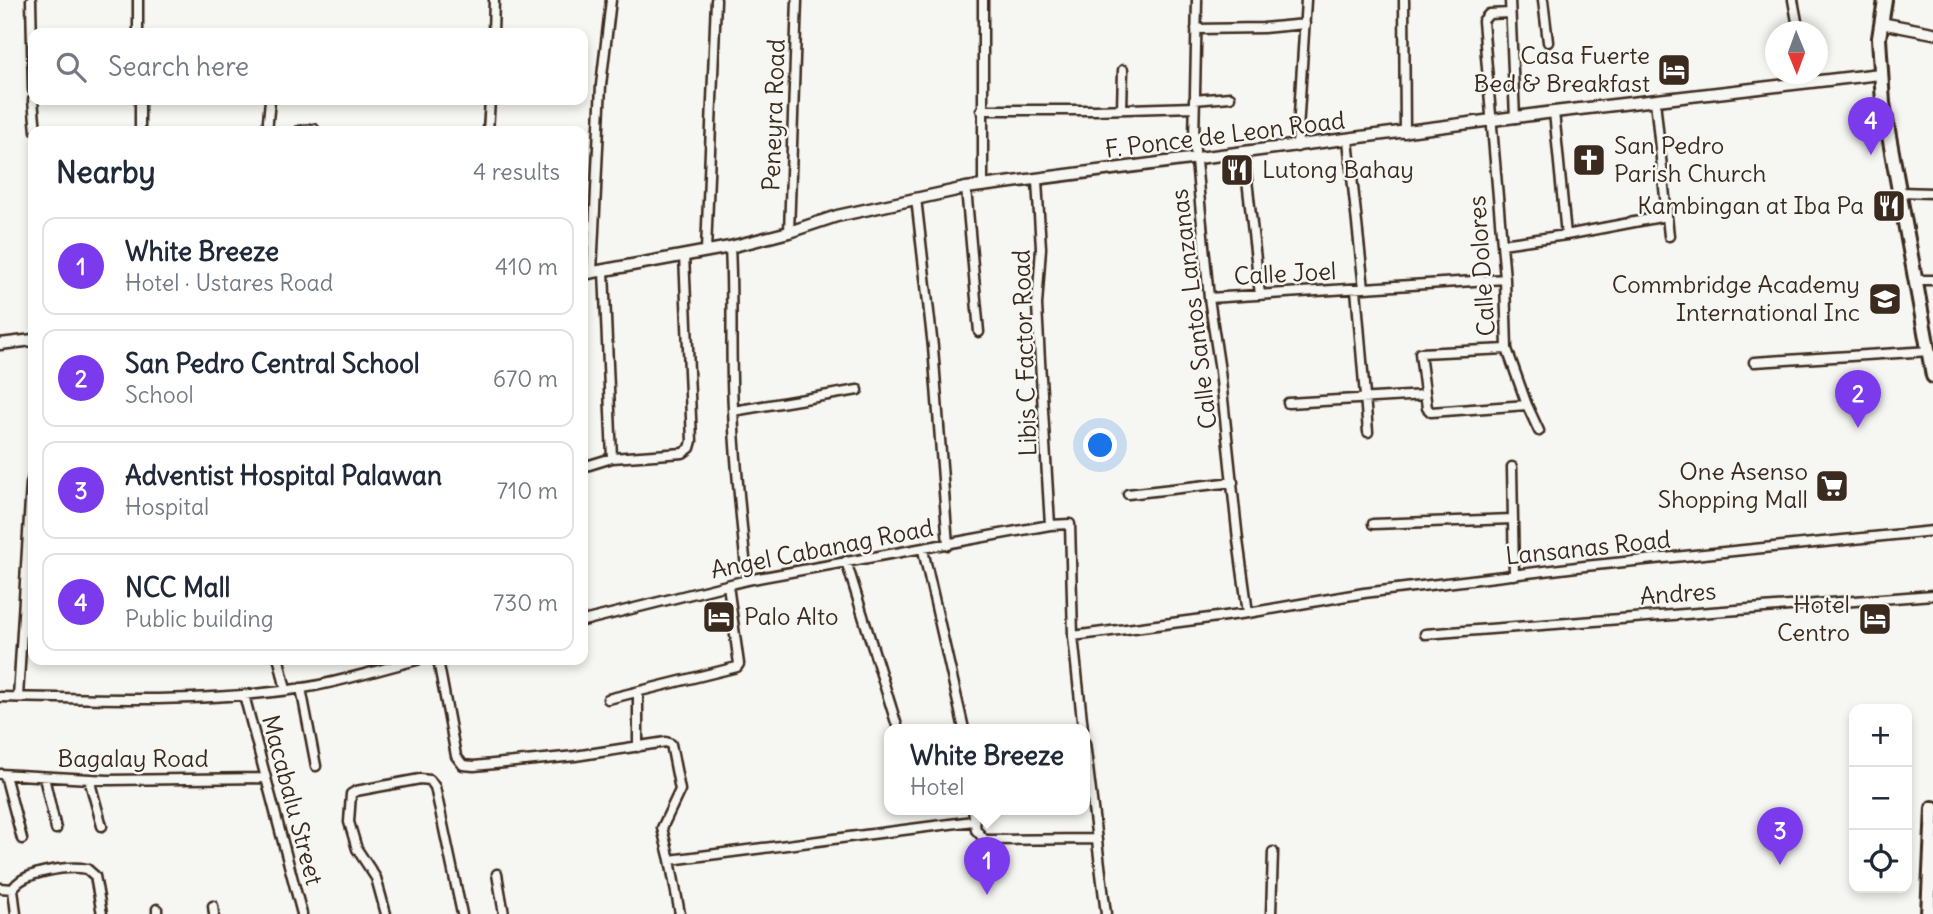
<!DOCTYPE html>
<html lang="en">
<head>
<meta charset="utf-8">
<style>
  :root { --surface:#fff; --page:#f6f6f7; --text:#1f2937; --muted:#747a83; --line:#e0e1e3; --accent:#7c3aed }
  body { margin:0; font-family:Delius,sans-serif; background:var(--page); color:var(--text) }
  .controls { position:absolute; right:21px; bottom:21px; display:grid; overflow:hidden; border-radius:14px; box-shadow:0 4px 10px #0003 }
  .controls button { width:63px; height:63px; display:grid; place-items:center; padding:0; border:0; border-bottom:2px solid var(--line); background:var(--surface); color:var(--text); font:35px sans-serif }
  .compass { position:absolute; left:1765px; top:21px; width:63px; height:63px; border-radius:50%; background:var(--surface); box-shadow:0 4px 10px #0003; rotate:179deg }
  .you { position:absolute; left:1101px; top:446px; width:24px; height:24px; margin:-18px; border:5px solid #fff; border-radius:50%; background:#1a73e8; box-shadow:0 0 0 10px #1a73e833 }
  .badge { display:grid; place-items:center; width:46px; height:46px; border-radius:50%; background:var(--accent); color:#fff; font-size:23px; font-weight:700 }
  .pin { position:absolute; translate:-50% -58px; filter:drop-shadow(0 2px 4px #0008) }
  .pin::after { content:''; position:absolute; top:37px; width:24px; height:21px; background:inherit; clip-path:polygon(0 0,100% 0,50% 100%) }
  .popup { position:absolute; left:884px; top:724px; width:206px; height:91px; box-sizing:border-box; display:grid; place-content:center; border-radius:14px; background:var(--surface); filter:drop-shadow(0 2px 5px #0005); font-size:23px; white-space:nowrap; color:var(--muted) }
  .popup b { font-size:26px; color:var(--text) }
  .popup::after { content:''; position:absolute; left:50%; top:100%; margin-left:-14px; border:14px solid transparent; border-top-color:var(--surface) }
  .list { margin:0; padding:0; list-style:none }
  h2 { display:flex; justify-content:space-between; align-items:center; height:91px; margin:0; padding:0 28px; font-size:30px }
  h2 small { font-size:23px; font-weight:400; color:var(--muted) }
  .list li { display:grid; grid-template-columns:46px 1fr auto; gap:21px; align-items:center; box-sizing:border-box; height:98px; margin:0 14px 14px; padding:0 14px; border:2px solid var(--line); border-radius:14px }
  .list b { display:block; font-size:26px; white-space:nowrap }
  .list p { margin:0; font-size:23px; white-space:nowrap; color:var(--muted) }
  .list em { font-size:23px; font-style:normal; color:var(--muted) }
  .icon { flex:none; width:38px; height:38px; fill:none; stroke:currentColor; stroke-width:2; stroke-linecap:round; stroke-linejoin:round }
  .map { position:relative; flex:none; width:1933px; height:914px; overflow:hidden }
  .search { position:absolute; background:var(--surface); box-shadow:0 4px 10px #0003; left:28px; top:28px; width:560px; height:77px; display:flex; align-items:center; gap:18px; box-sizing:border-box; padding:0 24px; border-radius:14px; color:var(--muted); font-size:26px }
  .panel { position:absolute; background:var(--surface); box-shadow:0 4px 10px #0003; left:28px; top:126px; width:560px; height:539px; border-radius:14px }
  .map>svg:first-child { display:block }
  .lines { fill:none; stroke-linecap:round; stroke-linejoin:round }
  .minor-casing { stroke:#3b2a1e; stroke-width:13 }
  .tertiary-casing { stroke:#3b2a1e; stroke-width:15 }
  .primary-casing { stroke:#3b2a1e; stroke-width:18 }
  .minor { stroke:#f6f6f2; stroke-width:8 }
  .tertiary { stroke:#f6f6f2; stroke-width:10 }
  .primary { stroke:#f6f6f2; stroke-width:12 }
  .labels { text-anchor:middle; stroke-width:5; stroke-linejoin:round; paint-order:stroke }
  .poi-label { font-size:24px; fill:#3b2a1e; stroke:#f6f6f2; text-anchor:end }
  .street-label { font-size:24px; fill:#3b2a1e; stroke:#f6f6f2 }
</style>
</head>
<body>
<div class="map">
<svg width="1933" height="914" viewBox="0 0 1933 914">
  <rect width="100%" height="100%" fill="#f6f6f2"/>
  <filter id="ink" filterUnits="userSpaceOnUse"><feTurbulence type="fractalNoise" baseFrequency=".0143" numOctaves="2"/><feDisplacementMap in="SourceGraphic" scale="14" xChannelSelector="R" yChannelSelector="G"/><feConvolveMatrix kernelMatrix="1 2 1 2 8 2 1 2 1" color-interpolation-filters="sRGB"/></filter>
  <g filter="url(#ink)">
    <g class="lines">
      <defs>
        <path id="minor" d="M 31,0 L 33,90
          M 138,0 L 138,33
          M 983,0 L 983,186
          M 1197,0 L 1194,140 L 1209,298 L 1220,371 L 1238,540 L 1248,613
          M 1404,0 L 1405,133
          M 1510,0 L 1515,118
          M 1543,0 L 1548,42
          M 1793,0 L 1799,32
          M 1510,13 L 1489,14 L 1483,21 L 1505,279 L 1507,349 L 1527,405 L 1539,431
          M 1196,29 L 1263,28 L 1305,24
          M 493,33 L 494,0
          M 33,100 L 36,131
          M 140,100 L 140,131
          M 1655,100 L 1669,236
          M 1122,109 L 1123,70
          M 981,110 L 1095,110 L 1194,107 L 1194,100 L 1230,97
          M 1554,112 L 1566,235
          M 267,131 L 270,100
          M 299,131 L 314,129
          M 488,131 L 490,100
          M 1348,140 L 1364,288
          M 1297,147 L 1306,0
          M 1244,153 L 1260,295
          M 1037,181 L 1041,248 L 1037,305 L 1040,361 L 1050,525
          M 966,188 L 979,332
          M 1899,192 L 1933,193
          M 916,198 L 933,347 L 948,545
          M 789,232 L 797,0
          M 1502,244 L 1566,235 L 1666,216
          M 730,247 C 733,301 730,354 733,408 C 735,466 742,523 747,580
          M 706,251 L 716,0
          M 604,271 L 612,458
          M 592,272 L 601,85 L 611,0
          M 1915,280 L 1933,280
          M 1356,289 L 1368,432
          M 1209,298 L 1505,279
          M 1507,349 L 1420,353 L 1427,408 L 1431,412 L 1527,405
          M 1754,362 L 1930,351
          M 1288,403 L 1425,395
          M 733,411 L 858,390
          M 583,467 L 612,458 L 683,453 L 690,448 L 692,441 L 684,255
          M 1512,467 L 1514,575
          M 1128,494 L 1233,482
          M 1373,524 L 1512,519
          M 923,550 L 964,729
          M 846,561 L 898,729
          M 583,621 L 747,580 L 1050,525 L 1070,524 L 1073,636 L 1083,729
          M 1425,634 L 1933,595
          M 1073,636 L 1248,613 L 1364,593 L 1585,566 L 1933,531
          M 279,660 L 286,690
          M 438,660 L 456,756 L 463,765 L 474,766 L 575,756 L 666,742 L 671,744 L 680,790 L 662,828 L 670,860 L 680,914
          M 301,688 L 316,766
          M 638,692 L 638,747
          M 244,695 L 302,914
          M 0,697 C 100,699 204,703 303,688 C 342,682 380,669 417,660
          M 18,697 L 31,484 L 33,476
          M 608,699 L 737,667 L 739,664 L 728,585
          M 1085,743 L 1106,914
          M 0,774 L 108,780 L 266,778
          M 5,775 L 22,839
          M 44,777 L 56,829
          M 89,779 L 102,826
          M 973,809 L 976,830 L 985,840 L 1096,839
          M 670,860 L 973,821
          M 497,874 L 504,914
          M 0,888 L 13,889 C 21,872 69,865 87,869 L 95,876 L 102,914
          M 13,889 L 16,914
          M 213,906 L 214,914
          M 157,909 L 157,914
          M 386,914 L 376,878 L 357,849 L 349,822 L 351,794 L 356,791 L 420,779 L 430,780 L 435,787 L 462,914
          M 1271,914 L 1273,852"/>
        <path id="tertiary" d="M 1881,23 L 1933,33
          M 583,274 L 730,247 L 789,232 L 837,216 L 966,188 L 1554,112 L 1880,74
          M 0,344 L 33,340"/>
        <path id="primary" d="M 1885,0 L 1879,38 L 1883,103 L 1933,376
          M 1928,914 L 1933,808"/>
      </defs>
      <!-- minor casing -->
      <use href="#minor" class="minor-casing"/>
      <!-- tertiary casing -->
      <use href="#tertiary" class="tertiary-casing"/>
      <!-- primary casing -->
      <use href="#primary" class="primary-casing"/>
      <!-- minor -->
      <use href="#minor" class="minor"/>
      <!-- tertiary -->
      <use href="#tertiary" class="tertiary"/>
      <!-- primary -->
      <use href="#primary" class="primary"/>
    </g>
  </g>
  <!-- icons -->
  <defs>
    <symbol id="hotel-square" viewBox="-11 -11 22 22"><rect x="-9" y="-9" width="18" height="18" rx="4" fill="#3b2a1e" stroke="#f6f6f2"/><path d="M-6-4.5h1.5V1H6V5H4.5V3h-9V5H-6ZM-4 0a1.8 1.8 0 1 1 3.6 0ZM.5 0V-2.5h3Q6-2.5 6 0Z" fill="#fff"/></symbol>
    <symbol id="church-square" viewBox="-11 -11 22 22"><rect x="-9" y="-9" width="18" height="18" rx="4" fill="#3b2a1e" stroke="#f6f6f2"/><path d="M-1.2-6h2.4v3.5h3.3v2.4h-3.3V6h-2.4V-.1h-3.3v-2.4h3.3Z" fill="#fff"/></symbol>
    <symbol id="restaurant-square" viewBox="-11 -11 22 22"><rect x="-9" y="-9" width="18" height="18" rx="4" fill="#3b2a1e" stroke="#f6f6f2"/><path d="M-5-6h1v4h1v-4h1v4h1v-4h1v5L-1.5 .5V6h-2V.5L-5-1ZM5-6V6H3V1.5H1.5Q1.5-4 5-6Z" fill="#fff"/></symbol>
    <symbol id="school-square" viewBox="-11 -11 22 22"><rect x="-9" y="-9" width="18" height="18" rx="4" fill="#3b2a1e" stroke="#f6f6f2"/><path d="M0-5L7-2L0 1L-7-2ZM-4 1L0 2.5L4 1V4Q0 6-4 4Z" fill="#fff"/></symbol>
    <symbol id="supermarket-square" viewBox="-11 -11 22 22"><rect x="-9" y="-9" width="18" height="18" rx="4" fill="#3b2a1e" stroke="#f6f6f2"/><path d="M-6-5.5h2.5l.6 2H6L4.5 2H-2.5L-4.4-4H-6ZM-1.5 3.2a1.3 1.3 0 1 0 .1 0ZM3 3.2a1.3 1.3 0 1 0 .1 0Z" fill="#fff"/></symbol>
  </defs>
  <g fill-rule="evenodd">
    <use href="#hotel-square" x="1655" y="51" width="38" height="38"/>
    <use href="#church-square" x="1570" y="141" width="38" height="38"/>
    <use href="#restaurant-square" x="1218" y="151" width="38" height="38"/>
    <use href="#restaurant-square" x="1870" y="187" width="38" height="38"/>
    <use href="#school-square" x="1866" y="280" width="38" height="38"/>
    <use href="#supermarket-square" x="1813" y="467" width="38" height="38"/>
    <use href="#hotel-square" x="700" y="598" width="38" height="38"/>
    <use href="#hotel-square" x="1856" y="600" width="38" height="38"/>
  </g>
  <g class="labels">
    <!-- poi labels -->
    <g class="poi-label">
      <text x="1650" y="64">Casa Fuerte<tspan x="1650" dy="28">Bed &amp; Breakfast</tspan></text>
      <text x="1614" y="154" text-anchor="start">San Pedro<tspan x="1614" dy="28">Parish Church</tspan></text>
      <text x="1262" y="178" text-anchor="start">Lutong Bahay</text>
      <text x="1864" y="214">Kambingan at Iba Pa</text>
      <text x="1860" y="293">Commbridge Academy<tspan x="1860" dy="28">International Inc</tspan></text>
      <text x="1808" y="480">One Asenso<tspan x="1808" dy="28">Shopping Mall</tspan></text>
      <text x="1850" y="613">Hotel<tspan x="1850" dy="28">Centro</tspan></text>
      <text x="744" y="625" text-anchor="start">Palo Alto</text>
    </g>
    <!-- street labels -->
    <g class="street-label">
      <text transform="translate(774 115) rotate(-88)" y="8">Peneyra Road</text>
      <text transform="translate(1225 135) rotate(-7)" y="8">F. Ponce de Leon Road</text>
      <text transform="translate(1482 266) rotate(-94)" y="8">Calle Dolores</text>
      <text transform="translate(1285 274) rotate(-3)" y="8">Calle Joel</text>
      <text transform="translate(1194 309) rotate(-97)" y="8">Calle Santos Lanzanas</text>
      <text transform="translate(1025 353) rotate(-92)" y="8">Libis C Factor Road</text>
      <text transform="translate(1588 548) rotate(-6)" y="8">Lansanas Road</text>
      <text transform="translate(822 549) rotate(-11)" y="8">Angel Cabanag Road</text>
      <text transform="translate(1678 594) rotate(-4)" y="8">Andres</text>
      <text x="133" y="767">Bagalay Road</text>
      <text transform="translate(292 800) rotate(75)" y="8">Macabalu Street</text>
    </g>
  </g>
</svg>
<div class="controls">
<button>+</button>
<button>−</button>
<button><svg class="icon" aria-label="locate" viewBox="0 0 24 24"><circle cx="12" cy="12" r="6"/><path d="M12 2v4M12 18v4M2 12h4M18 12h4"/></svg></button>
</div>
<svg class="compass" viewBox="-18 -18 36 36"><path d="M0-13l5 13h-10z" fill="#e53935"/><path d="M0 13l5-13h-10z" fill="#747a83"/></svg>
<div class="you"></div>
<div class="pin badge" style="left:987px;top:895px">1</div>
<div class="popup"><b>White Breeze</b>Hotel</div>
<div class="pin badge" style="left:1858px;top:428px">2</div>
<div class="pin badge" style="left:1780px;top:865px">3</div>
<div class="pin badge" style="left:1871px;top:155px">4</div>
<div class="search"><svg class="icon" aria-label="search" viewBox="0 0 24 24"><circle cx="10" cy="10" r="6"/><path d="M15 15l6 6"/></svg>Search here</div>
<section class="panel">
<h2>Nearby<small>4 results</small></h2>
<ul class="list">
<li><span class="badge">1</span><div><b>White Breeze</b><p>Hotel · Ustares Road</p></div><em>410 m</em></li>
<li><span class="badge">2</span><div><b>San Pedro Central School</b><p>School</p></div><em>670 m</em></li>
<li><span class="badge">3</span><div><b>Adventist Hospital Palawan</b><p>Hospital</p></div><em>710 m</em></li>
<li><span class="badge">4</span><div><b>NCC Mall</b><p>Public building</p></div><em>730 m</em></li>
</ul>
</section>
</div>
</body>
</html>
